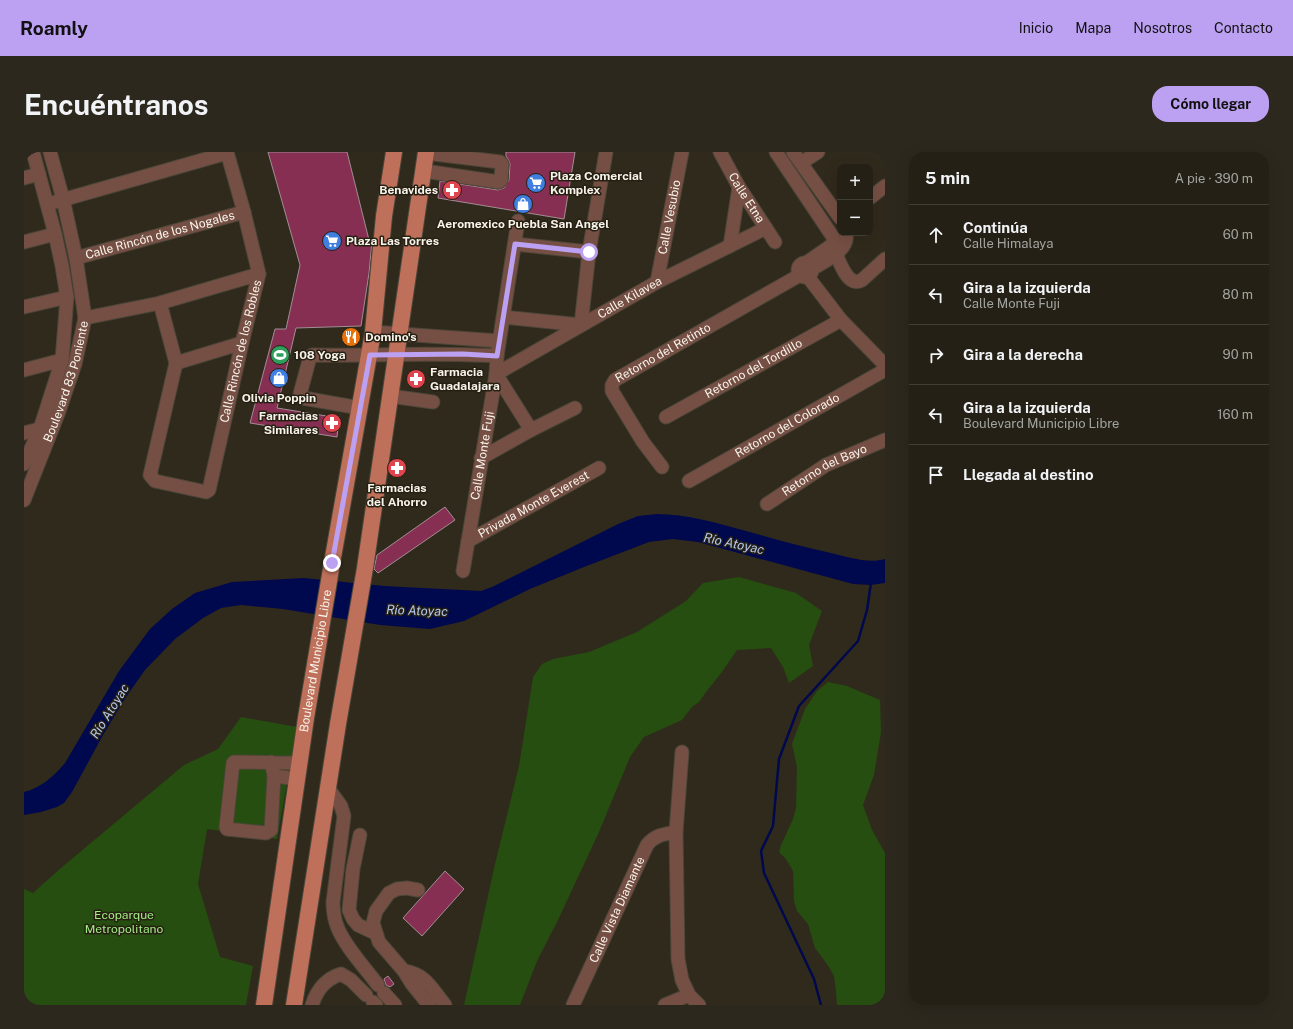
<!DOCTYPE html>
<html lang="es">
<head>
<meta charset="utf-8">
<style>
  :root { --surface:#242015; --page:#2c281e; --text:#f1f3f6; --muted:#a3a3a0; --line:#413e34; --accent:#bca0f2 }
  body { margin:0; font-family:"Public Sans",sans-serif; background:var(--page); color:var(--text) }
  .controls { position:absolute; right:12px; top:12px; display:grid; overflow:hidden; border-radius:8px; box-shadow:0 4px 16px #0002 }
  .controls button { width:36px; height:36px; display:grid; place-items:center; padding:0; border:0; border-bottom:1px solid var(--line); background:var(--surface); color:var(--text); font:20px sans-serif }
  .stop { position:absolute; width:12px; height:12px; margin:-9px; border:3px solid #bca0f2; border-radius:50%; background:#fff }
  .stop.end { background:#bca0f2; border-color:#fff; box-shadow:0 1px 4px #0008 }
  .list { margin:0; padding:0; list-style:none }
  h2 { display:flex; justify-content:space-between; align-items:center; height:52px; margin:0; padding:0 16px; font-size:17px }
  h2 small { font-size:13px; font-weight:400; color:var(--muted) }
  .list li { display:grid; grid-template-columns:26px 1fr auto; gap:12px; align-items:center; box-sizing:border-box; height:60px; padding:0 16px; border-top:1px solid var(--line) }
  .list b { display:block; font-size:15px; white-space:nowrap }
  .list p { margin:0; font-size:13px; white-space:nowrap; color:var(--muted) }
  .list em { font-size:13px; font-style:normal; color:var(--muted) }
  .icon { flex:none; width:22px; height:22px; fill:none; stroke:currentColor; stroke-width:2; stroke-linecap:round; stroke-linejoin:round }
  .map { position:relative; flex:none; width:861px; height:853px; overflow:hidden; border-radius:16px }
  header { display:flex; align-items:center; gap:24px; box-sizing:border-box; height:56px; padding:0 20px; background:var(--accent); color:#111 }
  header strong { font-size:19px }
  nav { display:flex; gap:22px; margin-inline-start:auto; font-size:14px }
  .intro { display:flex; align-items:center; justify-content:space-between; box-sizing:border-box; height:96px; padding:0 24px }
  h1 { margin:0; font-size:28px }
  .button { padding:10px 18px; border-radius:16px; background:var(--accent); color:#111; font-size:14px; font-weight:700 }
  main { display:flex; gap:24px; padding:0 24px }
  aside { flex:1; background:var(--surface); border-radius:16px; box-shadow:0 4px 16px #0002 }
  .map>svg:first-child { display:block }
  .green { fill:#254e10 }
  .water { fill:#00084e }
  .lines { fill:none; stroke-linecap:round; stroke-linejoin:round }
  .stream { stroke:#00084e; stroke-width:2.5 }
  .building { fill:#862f52; stroke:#a18e94 }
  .minor-casing { stroke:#4c4639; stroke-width:15 }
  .major-casing { stroke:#4c4639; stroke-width:18 }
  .minor { stroke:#764f44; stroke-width:13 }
  .major { stroke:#bf705b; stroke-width:16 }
  .route { stroke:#bca0f2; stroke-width:5 }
  .labels { text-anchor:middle; stroke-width:3; stroke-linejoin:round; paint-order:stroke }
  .poi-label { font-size:12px; font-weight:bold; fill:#f8f4eb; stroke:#262013; text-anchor:start }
  .street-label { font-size:12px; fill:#f8f4eb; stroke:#262013 }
  .park-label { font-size:12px; fill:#a1ea83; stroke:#262013 }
  .water-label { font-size:13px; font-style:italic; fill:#b3c8f0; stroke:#262013 }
</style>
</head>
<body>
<header>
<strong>Roamly</strong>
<nav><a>Inicio</a><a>Mapa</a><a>Nosotros</a><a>Contacto</a></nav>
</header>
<div class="intro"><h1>Encuéntranos</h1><a class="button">Cómo llegar</a></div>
<main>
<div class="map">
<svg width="861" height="853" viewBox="0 0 861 853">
  <rect width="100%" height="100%" fill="#302a1c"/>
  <!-- green -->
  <path class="green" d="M 715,425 L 772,441 L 798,459 L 785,493 L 789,514 L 765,531 L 759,515 L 747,496 L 713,498 L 698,520 L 682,540 L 675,550 L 668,555 L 658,568 L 620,585 L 606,605 L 575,680 L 534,768 L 513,809 L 496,853 L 440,853 L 471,712 L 495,614 L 509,525 L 518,512 L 529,507 L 565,500 L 613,480 L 662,449 L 679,431 Z
    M 804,530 L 823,534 L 856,548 L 857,580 L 850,623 L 839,653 L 848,678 L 861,701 L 861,853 L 813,853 L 812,840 L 810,824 L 803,812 L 791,796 L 784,772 L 773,759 L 770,749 L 769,719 L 762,707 L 755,700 L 757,693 L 769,667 L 772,656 L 773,615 L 768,592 L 781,557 L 793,539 Z
    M 217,565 L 273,575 L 253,687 L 183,677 L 174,732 L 196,805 L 229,814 L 222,853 L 0,853 L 0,737 L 9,741 L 37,716 L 160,613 L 194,597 Z"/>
  <!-- water -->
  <path class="water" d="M 633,362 C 662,362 693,371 722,379 C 750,387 778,395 807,401 C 824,405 844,412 861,407 L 861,431 L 847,433 L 829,432 L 674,390 L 649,387 L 625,390 L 560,415 L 506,437 L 440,469 L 406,477 L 356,473 L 259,457 L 217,453 L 197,456 L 179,466 L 151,487 L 121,518 L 102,545 L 79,583 L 48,640 L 40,651 L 33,655 L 17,660 L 0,663 L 0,640 C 17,636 30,624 41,611 L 95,519 L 126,477 L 148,457 L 171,441 L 208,430 L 280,426 L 360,434 L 457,439 L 468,435 L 594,372 L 614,364 Z"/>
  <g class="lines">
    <!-- stream -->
    <path class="stream" d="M 797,853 L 790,827 L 740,721 L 737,699 L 749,674 L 755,607 L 775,554 L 834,489 L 843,458 L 847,431"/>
  </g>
  <!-- building -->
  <path class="building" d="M 244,0 L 323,0 L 345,88 L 348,89 L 345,121 L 337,174 L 272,176 L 253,256 L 315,266 L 313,285 L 226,271 L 251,177 L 262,177 L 276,113 Z
    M 482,0 L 551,0 L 540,67 L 414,46 L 416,29 L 474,38 L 480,36 L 485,28 L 486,12 L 485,9 L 482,4 Z
    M 421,355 L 431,368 L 354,421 L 350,417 L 353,403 Z
    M 421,719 L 440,737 L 398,784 L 379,766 Z
    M 364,824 L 370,832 L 366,835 L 362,833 L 360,827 Z"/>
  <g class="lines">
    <defs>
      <g id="minor">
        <path id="s1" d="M 696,0 L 715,35 L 751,90"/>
        <path d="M 752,0 L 809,85 L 810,87 L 808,93"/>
        <path d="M 769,0 L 816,66"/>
        <path d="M 777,11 L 794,0"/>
        <path d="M 400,19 L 475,30 L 477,28 L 478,12 L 476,10 L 402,1"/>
        <path d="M 0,26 L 15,22"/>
        <path d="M 846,46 L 861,34"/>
        <path d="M 31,50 L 203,1"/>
        <path d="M 0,90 L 31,82"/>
        <path d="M 491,92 L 565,100"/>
        <path d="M 808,93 C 814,104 822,137 838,128 L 861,107"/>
        <path d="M 706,94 L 715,35"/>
        <path id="s2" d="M 52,106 L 220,60"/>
        <path d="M 782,111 L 808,93"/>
        <circle cx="781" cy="118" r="7"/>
        <path d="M 788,117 C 800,109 826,99 822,81"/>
        <path d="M 784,125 L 817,168 L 861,213"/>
        <path id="s3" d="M 633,130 L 658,0"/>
        <path id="s4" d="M 136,151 L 152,211 L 126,323 L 131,329 L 182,340 L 185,338 L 218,191 L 235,122 L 220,60 L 203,0"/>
        <path d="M 0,155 L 43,145"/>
        <path d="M 479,165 L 557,173"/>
        <path d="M 61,166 L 136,151 L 235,122"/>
        <path d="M 557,173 L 565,100 L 582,0"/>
        <path d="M 349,180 L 475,189"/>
        <path d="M 152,211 L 218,191"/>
        <path d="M 0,218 L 38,208"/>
        <path d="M 366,244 L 409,250"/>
        <path d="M 336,256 L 279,246 L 276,242 L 286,205 L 288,203 C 350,204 411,200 473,204"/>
        <path id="s5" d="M 642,265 L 817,168"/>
        <path id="s6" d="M 507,278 L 472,222 L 633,130 L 742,76"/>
        <path d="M 0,281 L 16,277"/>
        <path d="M 457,306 L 507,278 L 551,256"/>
        <path d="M 0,312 L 16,277 L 38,208 L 43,145 L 38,114 L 31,82 L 9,0"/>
        <path id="s7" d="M 638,315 L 619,290 L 588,239 L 588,233 L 591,228 L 776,123"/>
        <path id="s8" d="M 665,329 L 861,218"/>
        <path id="s9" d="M 0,348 L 34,262 L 51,212 L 61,166 L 52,106 L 39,47 L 26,0"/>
        <path id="s10" d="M 743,352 L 802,313 L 861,288"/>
        <path id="s11" d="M 444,389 L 575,316"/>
        <path id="s12" d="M 439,419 L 472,222 L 473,204 L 494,69"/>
        <path d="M 658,600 L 652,680 L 654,807 L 658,828 L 665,843 L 675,853"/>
        <path d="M 247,610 L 250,624 L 247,678 L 242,681 L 203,677 L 202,675 L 209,611 L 210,610 L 276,611"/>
        <path d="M 250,624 L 274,627"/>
        <path d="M 304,636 L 317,654 L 320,664 L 309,750 C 309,758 310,766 313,774 C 319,792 342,817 354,833"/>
        <path d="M 336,683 L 329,717 L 325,758 L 329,767 L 334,773 L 351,781"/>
        <path d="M 394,738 L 383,736 L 373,737 L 365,741 L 352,759 L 349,771 L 355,790 L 380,819 L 388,832 L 405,853"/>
        <path d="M 380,819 C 402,822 408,837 421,853"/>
        <path d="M 360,841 L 371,853"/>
        <path d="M 349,850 L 352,853"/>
        <path d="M 288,853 C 293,838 301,827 317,822 L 327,828 L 342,843"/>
        <path id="s13" d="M 549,853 L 623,693 C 631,683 640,682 652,680"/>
        <path d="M 641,853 L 665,843"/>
      </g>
      <g id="major">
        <path id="s14" d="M 240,853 L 282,566 L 308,411 L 345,203 L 349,180 L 360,64 L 370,0"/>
        <path d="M 270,853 L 314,572 L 341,416 L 402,0"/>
      </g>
    </defs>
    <!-- minor casing -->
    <use href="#minor" class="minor-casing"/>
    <!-- major casing -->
    <use href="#major" class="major-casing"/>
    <!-- minor -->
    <use href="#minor" class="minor"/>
    <!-- major -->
    <use href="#major" class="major"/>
  </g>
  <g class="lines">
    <!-- route -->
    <path class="route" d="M 308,411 L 346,203 L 439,202 L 473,204 L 491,92 L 565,100"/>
  </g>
  <!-- icons -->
  <defs>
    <symbol id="supermarket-disc" viewBox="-11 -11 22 22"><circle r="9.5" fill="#3f7fe0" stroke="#262013"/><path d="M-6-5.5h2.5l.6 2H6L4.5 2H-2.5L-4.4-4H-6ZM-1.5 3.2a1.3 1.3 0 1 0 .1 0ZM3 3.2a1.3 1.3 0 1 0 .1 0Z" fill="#fff"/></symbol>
    <symbol id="pharmacy-disc" viewBox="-11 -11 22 22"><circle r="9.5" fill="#e0444e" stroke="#262013"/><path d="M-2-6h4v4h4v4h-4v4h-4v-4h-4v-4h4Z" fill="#fff"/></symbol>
    <symbol id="shop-disc" viewBox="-11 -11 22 22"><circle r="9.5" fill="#3f7fe0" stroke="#262013"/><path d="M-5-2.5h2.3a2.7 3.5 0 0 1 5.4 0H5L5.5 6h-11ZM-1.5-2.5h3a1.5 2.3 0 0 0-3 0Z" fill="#fff"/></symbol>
    <symbol id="restaurant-disc" viewBox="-11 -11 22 22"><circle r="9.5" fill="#e8710a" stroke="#262013"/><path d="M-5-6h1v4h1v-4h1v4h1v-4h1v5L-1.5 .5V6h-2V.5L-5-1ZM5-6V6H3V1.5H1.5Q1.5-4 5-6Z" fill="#fff"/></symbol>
    <symbol id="stadium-disc" viewBox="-11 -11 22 22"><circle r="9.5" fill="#2e9e5b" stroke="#262013"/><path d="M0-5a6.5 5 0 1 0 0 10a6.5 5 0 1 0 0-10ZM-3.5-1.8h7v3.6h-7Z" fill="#fff"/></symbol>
  </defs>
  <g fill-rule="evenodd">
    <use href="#supermarket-disc" x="501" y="20" width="22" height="22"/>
    <use href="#pharmacy-disc" x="417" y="27" width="22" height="22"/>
    <use href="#shop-disc" x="488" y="41" width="22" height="22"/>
    <use href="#supermarket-disc" x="297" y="78" width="22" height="22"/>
    <use href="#restaurant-disc" x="316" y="174" width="22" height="22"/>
    <use href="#stadium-disc" x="245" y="192" width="22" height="22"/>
    <use href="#shop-disc" x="244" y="215" width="22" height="22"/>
    <use href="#pharmacy-disc" x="381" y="216" width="22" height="22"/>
    <use href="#pharmacy-disc" x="297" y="260" width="22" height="22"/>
    <use href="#pharmacy-disc" x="362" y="305" width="22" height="22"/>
  </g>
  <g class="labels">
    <!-- poi labels -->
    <g class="poi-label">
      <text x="526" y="28">Plaza Comercial<tspan x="526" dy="14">Komplex</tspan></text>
      <text x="414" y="42" text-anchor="end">Benavides</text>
      <text x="499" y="76" text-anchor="middle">Aeromexico Puebla San Angel</text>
      <text x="322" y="93">Plaza Las Torres</text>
      <text x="341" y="189">Domino's</text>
      <text x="270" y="207">108 Yoga</text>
      <text x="406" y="224">Farmacia<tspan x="406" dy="14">Guadalajara</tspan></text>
      <text x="255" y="250" text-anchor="middle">Olivia Poppin</text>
      <text x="294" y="268" text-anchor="end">Farmacias<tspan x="294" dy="14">Similares</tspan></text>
      <text x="373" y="340" text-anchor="middle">Farmacias<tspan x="373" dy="14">del Ahorro</tspan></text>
    </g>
    <!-- street labels -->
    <g class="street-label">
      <text dy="4" stroke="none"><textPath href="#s1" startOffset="53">Calle Etna</textPath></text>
      <text dy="4" stroke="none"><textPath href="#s3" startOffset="66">Calle Vesubio</textPath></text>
      <text dy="4" stroke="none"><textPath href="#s2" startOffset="87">Calle Rincón de los Nogales</textPath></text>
      <text dy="4" stroke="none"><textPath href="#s6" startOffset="220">Calle Kilavea</textPath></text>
      <text dy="4" stroke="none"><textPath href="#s4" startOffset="383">Calle Rincón de los Robles</textPath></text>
      <text dy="4" stroke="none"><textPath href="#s7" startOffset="158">Retorno del Retinto</textPath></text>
      <text dy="4" stroke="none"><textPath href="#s5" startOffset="100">Retorno del Tordillo</textPath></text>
      <text dy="4" stroke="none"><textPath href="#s9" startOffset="126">Boulevard 83 Poniente</textPath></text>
      <text dy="4" stroke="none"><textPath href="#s8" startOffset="113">Retorno del Colorado</textPath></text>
      <text dy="4" stroke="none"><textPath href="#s12" startOffset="117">Calle Monte Fuji</textPath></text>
      <text dy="4" stroke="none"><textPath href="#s10" startOffset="67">Retorno del Bayo</textPath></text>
      <text dy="4" stroke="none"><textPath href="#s11" startOffset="75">Privada Monte Everest</textPath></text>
      <text dy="4" stroke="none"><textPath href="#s14" startOffset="348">Boulevard Municipio Libre</textPath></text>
      <text dy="4" stroke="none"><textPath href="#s13" startOffset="105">Calle Vista Diamante</textPath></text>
    </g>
    <!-- park labels -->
    <g class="park-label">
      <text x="100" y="767">Ecoparque<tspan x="100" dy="14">Metropolitano</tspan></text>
    </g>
    <!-- water labels -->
    <g class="water-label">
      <text transform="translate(710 391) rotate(12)" y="5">Río Atoyac</text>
      <text transform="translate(393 458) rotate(2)" y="5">Río Atoyac</text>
      <text transform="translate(85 559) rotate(-58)" y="5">Río Atoyac</text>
    </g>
  </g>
</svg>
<div class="controls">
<button>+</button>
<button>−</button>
</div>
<div class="stop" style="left:565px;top:100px"></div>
<div class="stop end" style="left:308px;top:411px"></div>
</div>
<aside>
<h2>5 min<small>A pie · 390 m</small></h2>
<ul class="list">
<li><svg class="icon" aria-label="ahead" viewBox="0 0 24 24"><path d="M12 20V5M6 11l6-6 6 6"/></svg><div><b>Continúa</b><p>Calle Himalaya</p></div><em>60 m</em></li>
<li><svg class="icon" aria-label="left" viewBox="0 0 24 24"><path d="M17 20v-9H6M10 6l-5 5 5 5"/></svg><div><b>Gira a la izquierda</b><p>Calle Monte Fuji</p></div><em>80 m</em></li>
<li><svg class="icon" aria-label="right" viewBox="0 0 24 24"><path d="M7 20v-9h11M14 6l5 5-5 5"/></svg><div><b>Gira a la derecha</b></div><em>90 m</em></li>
<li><svg class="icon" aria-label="left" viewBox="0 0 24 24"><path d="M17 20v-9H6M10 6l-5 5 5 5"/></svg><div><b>Gira a la izquierda</b><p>Boulevard Municipio Libre</p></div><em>160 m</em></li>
<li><svg class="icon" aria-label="arrive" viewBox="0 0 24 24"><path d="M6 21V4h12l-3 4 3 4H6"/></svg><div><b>Llegada al destino</b></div></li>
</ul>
</aside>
</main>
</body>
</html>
